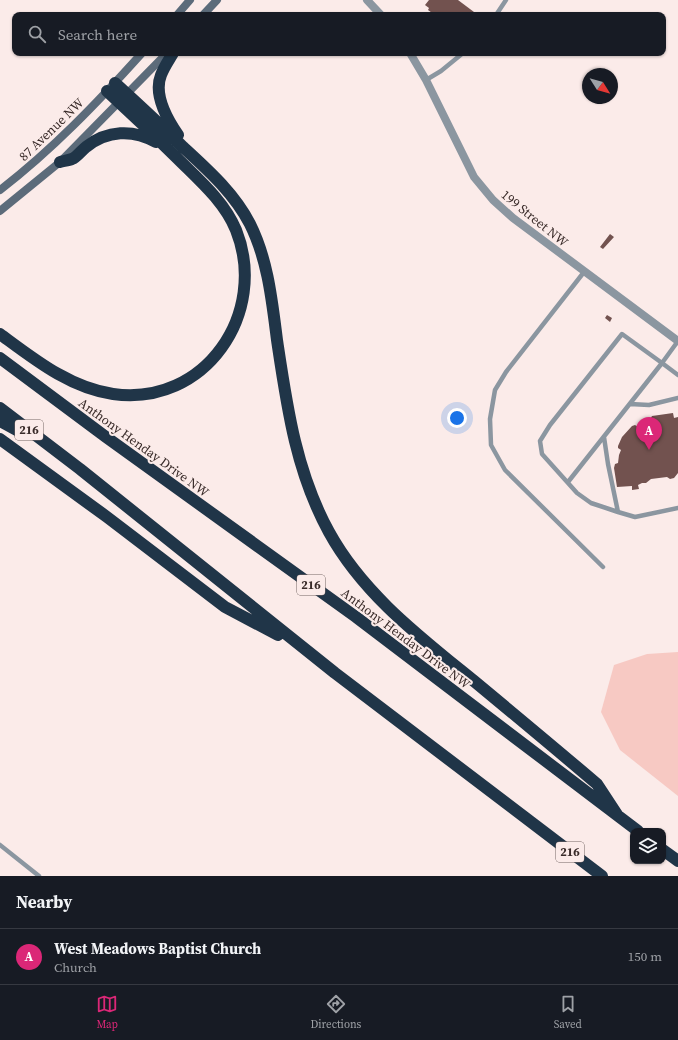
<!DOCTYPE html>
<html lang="en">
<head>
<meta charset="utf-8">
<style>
  :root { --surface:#171b24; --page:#242831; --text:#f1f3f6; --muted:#9ea1a6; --line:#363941; --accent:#db2777 }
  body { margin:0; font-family:"Source Serif 4",serif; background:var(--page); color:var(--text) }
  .controls { position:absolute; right:12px; bottom:12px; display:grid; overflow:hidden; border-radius:8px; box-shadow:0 1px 3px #0004 }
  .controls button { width:36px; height:36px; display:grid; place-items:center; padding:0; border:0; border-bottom:1px solid var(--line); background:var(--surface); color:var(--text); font:20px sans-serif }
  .compass { position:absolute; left:582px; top:68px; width:36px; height:36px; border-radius:50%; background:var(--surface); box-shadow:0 1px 3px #0004; rotate:127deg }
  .you { position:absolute; left:457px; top:418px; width:14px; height:14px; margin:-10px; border:3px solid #fff; border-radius:50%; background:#1a73e8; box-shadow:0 0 0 6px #1a73e833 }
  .badge { display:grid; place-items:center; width:26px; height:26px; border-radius:50%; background:var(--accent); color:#fff; font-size:13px; font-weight:700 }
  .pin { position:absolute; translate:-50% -33px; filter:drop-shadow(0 1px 2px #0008) }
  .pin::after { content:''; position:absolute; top:21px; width:14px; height:12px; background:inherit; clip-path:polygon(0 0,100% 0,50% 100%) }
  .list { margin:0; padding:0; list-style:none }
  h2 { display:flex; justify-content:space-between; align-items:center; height:52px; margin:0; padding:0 16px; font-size:17px }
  h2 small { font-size:13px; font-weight:400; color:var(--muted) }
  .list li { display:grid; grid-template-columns:26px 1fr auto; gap:12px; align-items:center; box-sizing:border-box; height:56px; padding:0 16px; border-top:1px solid var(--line) }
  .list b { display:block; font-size:15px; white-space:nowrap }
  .list p { margin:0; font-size:13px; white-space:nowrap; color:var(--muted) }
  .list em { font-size:13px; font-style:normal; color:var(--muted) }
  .icon { flex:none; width:22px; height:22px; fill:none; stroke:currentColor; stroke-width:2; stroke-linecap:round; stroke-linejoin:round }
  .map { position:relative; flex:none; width:678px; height:876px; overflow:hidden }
  .search { position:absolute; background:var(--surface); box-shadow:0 1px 3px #0004; left:12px; right:12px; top:12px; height:44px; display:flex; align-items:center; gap:10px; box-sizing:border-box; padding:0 14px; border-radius:8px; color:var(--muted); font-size:15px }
  .sheet { height:108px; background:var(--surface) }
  nav { display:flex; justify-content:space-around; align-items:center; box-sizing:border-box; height:56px; border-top:1px solid var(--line); background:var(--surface); font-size:11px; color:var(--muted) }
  nav a { display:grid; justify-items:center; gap:2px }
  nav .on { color:var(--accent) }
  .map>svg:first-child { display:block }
  .green { fill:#f7c9c3 }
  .building { fill:#72524f }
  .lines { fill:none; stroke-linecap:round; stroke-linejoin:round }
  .service { stroke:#8b96a0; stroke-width:4.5 }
  .minor { stroke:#8b96a0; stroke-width:8 }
  .secondary { stroke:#5c6b7a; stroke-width:8 }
  .motorway { stroke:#203548; stroke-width:12 }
  .labels { text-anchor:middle; stroke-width:4; stroke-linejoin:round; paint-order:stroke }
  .shield { fill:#fbebe9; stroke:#736563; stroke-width:1 }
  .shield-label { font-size:12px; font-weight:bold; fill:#392b29 }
  .street-label { font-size:13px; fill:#392b29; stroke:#fbebe9 }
</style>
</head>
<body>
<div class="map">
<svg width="678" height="876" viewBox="0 0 678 876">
  <rect width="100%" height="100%" fill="#fbebe9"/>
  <!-- green -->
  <path class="green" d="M 678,652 L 678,796 L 620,750 L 601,712 L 614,665 L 647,654 Z"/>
  <!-- building -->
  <path class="building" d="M 429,0 L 458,0 L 474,12 L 472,14 L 474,15 L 435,15 L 428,10 L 429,8 L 425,5 Z
    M 610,234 L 614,237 L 603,249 L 600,247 Z
    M 607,315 L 612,318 L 610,322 L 605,318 Z
    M 673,413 L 674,418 L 678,417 L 678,473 L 674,478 L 670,479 L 667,477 L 651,479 L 646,483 L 642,483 L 638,485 L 639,489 L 632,490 L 632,486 L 617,487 L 614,468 L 615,464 L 618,463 L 619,455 L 621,450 L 618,448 L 618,446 L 622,437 L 632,426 L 635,425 L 638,427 L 641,424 L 649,421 L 652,416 Z"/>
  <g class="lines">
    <!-- service -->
    <path class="service" d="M 496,15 L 506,0
      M 426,80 L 441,71 L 463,53
      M 584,272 L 506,372 L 495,390 L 490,419 L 491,445 L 505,470 L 603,567
      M 678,341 L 662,363 L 622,334 L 550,425 L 540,441 L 542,454 L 577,493 L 591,503 L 618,512 L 635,517 L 678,508
      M 630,404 L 649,405 L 678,398
      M 604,437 L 608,464 L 618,512
      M 568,482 L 662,363 L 678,375
      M 0,845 L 39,876"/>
    <!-- minor -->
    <path class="minor" d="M 367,0 L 381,15
      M 410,53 L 426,80 L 474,177 L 493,200 L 513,218 L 678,341"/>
    <!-- secondary -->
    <path class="secondary" d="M 177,15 L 190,0
      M 203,15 L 217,0
      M 0,190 C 52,150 98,102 142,53
      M 0,211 L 60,162 L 167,53"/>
    <!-- motorway -->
    <path class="motorway" d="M 173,53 C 169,60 164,67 161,75 C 153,95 167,119 178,135
      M 115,83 C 138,104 161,125 183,147 C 208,170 234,193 250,224 C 268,260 272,301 277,340 C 287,407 296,472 329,532 C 363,594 420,637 474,681 C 515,715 556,749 597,784 L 618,816
      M 60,162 C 64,161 69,160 72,159 C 77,157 82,150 86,147 C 107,130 133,129 156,142
      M 0,334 C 34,359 70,388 113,394 C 205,407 269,313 236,230 C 224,201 199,180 177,158 C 154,135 131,113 107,91
      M 0,358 L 106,437 L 356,617 L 638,831
      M 0,408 L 80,469 L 335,673 L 602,876
      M 0,421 L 24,434
      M 0,439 L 107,517 L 225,607 L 278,635
      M 663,850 L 678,861"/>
  </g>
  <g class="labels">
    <!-- shield labels -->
    <g class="shield">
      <rect x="15" y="420" width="28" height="20" rx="3"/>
      <rect x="297" y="575" width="28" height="20" rx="3"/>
      <rect x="556" y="842" width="28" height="20" rx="3"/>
    </g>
    <g class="shield-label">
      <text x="29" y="434">216</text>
      <text x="311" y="589">216</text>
      <text x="570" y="856">216</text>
    </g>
    <!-- street labels -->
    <g class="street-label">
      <text transform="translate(51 129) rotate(-44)" y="5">87 Avenue NW</text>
      <text transform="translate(535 218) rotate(39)" y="5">199 Street NW</text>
      <text transform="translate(144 447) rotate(36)" y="5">Anthony Henday Drive NW</text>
      <text transform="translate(406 638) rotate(37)" y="5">Anthony Henday Drive NW</text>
    </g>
  </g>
</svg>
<div class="controls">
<button><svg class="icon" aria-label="layers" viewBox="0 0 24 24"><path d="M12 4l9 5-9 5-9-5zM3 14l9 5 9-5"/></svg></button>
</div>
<svg class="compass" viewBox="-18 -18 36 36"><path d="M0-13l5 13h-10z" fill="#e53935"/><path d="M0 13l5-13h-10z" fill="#9ea1a6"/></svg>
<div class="you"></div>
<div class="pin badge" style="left:649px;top:450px">A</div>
<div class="search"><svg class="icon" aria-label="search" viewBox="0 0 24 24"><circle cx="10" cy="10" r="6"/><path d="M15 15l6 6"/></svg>Search here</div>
</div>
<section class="sheet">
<h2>Nearby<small></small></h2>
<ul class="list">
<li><span class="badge">A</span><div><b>West Meadows Baptist Church</b><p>Church</p></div><em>150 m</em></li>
</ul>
</section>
<nav>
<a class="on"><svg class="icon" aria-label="map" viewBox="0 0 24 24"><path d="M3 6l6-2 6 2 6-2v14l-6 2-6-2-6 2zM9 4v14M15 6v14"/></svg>Map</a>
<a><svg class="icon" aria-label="directions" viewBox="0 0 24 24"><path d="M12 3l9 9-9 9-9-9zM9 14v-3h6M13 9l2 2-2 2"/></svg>Directions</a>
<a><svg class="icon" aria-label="saved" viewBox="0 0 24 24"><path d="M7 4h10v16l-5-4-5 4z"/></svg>Saved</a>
</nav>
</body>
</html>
